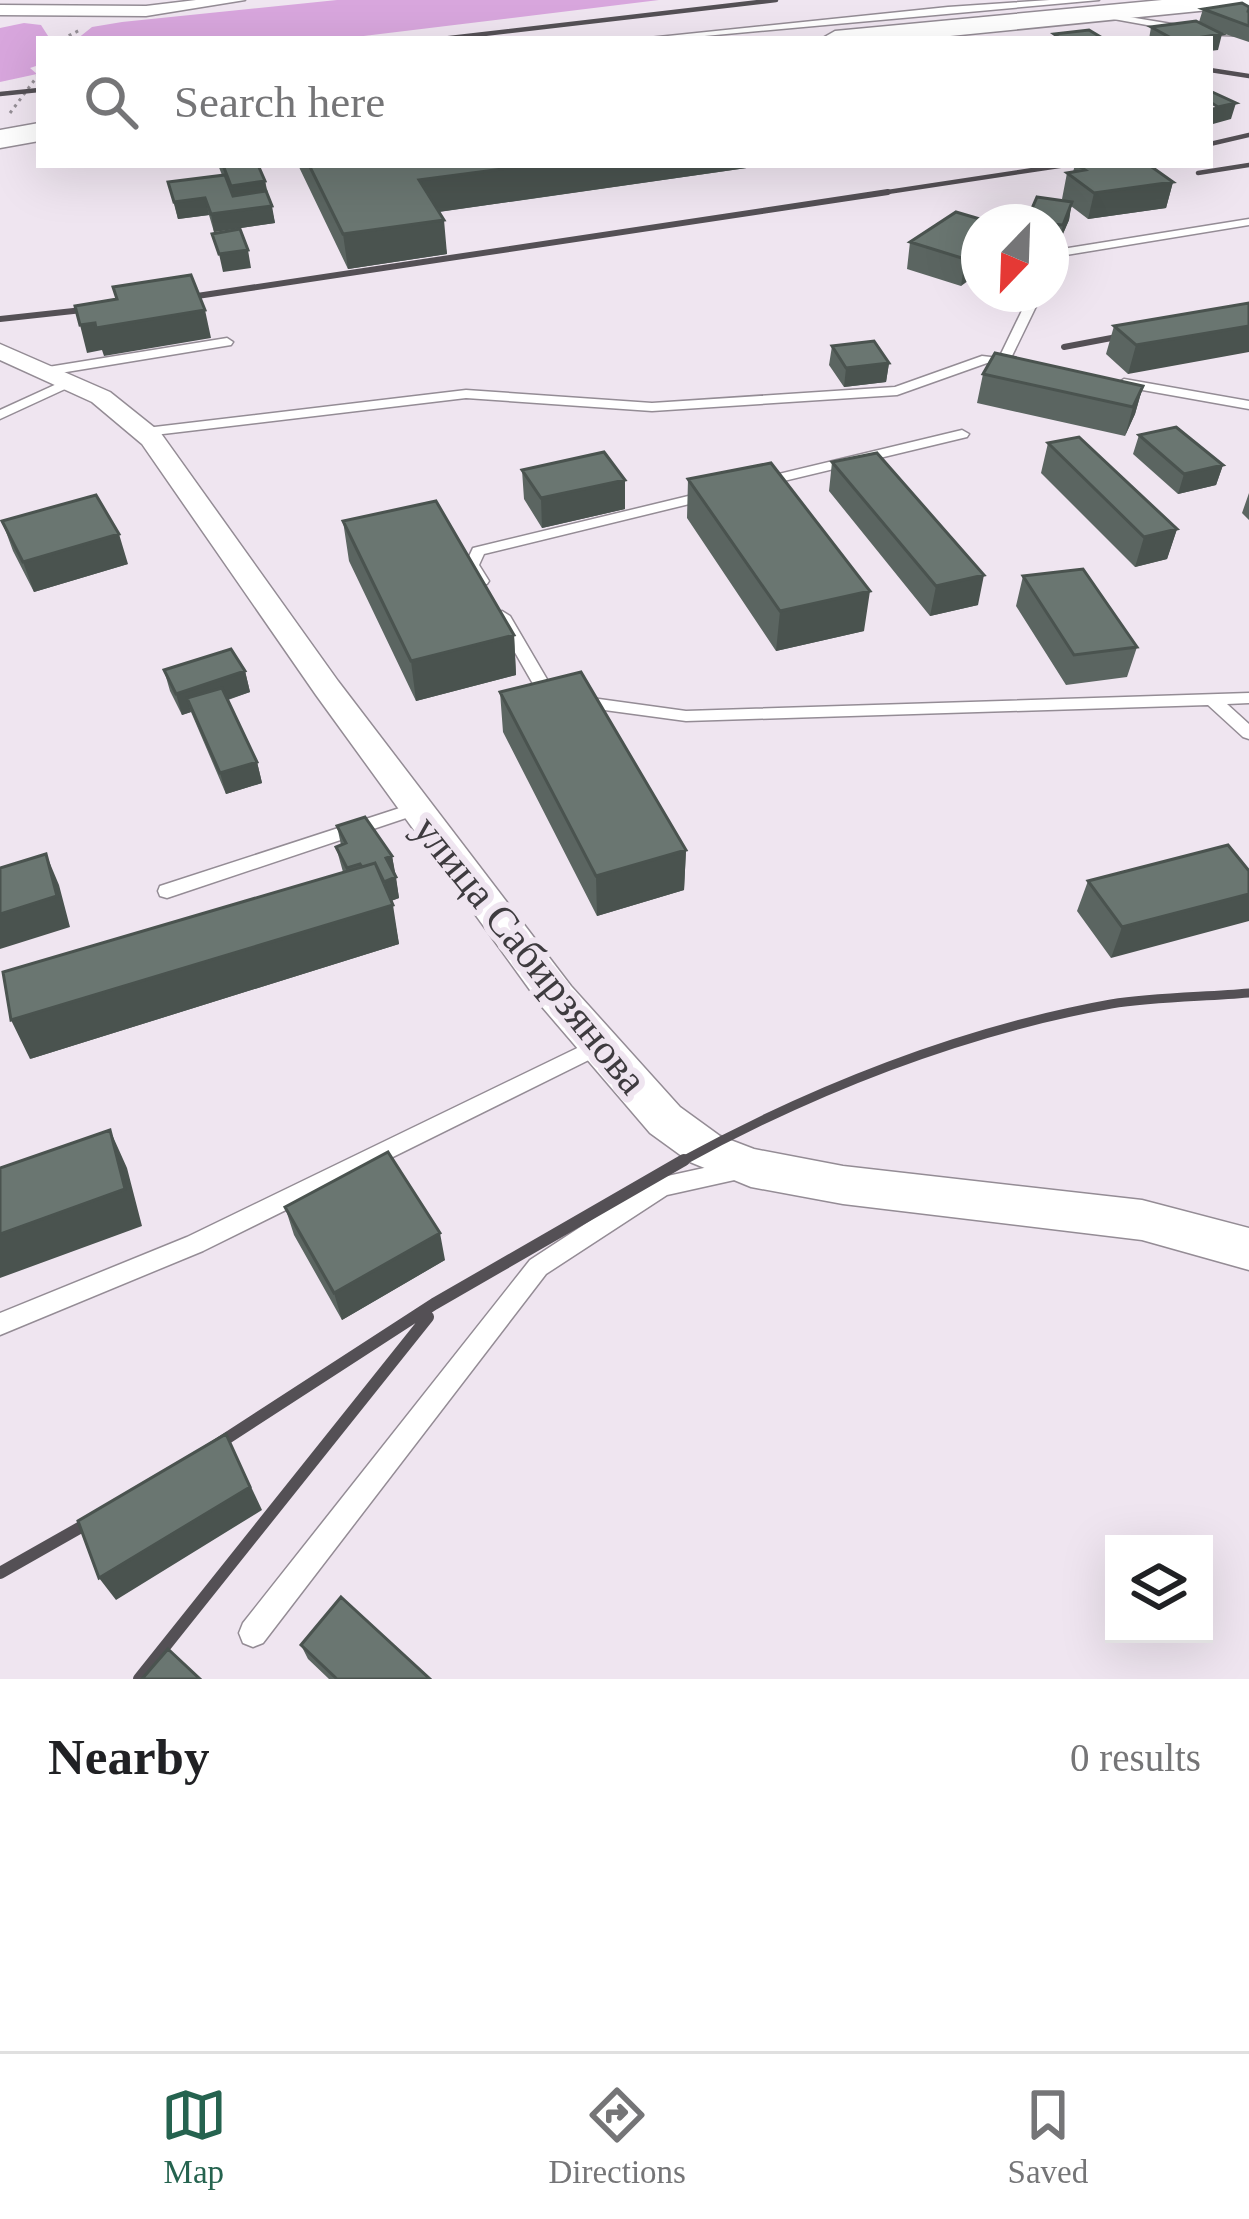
<!DOCTYPE html>
<html lang="en">
<head>
<meta charset="utf-8">
<style>
  :root { --surface:#fff; --page:#f6f6f6; --text:#202124; --muted:#757577; --line:#e0e0e0; --accent:#25634f }
  body { margin:0; font-family:Georgia,serif; background:var(--page); color:var(--text) }
  .controls { position:absolute; right:36px; bottom:36px; display:grid; overflow:hidden; border-radius:0px; box-shadow:0 12px 48px #0002 }
  .controls button { width:108px; height:108px; display:grid; place-items:center; padding:0; border:0; border-bottom:3px solid var(--line); background:var(--surface); color:var(--text); font:60px sans-serif }
  .compass { position:absolute; left:961px; top:204px; width:108px; height:108px; border-radius:50%; background:var(--surface); box-shadow:0 12px 48px #0002; rotate:203deg }
  .list { margin:0; padding:0; list-style:none }
  h2 { display:flex; justify-content:space-between; align-items:center; height:156px; margin:0; padding:0 48px; font-size:51px }
  h2 small { font-size:39px; font-weight:400; color:var(--muted) }
  .icon { flex:none; width:66px; height:66px; fill:none; stroke:currentColor; stroke-width:2; stroke-linecap:round; stroke-linejoin:round }
  .map { position:relative; flex:none; width:1249px; height:1679px; overflow:hidden }
  .search { position:absolute; background:var(--surface); box-shadow:0 12px 48px #0002; left:36px; right:36px; top:36px; height:132px; display:flex; align-items:center; gap:30px; box-sizing:border-box; padding:0 42px; border-radius:0px; color:var(--muted); font-size:45px }
  .sheet { height:372px; background:var(--surface) }
  nav { display:flex; justify-content:space-around; align-items:center; box-sizing:border-box; height:168px; border-top:3px solid var(--line); background:var(--surface); font-size:33px; color:var(--muted) }
  nav a { display:grid; justify-items:center; gap:6px }
  nav .on { color:var(--accent) }
  .map>svg:first-child { display:block }
  .green { fill:#d8a6dd }
  .lines { fill:none; stroke-linecap:round; stroke-linejoin:round }
  .service-casing { stroke:#948c95; stroke-width:3 }
  .minor-casing { stroke:#948c95; stroke-width:3 }
  .primary-casing { stroke:#948c95; stroke-width:3 }
  .path { stroke:#958f96; stroke-width:3; stroke-dasharray:3 4.5; stroke-linecap:butt }
  .service { fill:#fff; fill-rule:evenodd }
  .minor { fill:#fff; fill-rule:evenodd }
  .primary { fill:#fff; fill-rule:evenodd }
  .rail-far3 { stroke:#545055; stroke-width:4.5 }
  .rail-far2 { stroke:#545055; stroke-width:6 }
  .rail-far1 { stroke:#545055; stroke-width:9 }
  .rail { stroke:#545055; stroke-width:12 }
  .wall { fill:#5b6561 }
  .shaded-wall { fill:#4a534f }
  .building { fill:#6a7671; stroke:#4a534f; stroke-width:3 }
  .labels { text-anchor:middle; stroke-width:12; stroke-linejoin:round; paint-order:stroke }
  .street-label { font-size:42px; fill:#3e3b3f; stroke:#efe5f0 }
</style>
</head>
<body>
<div class="map">
<svg width="1249" height="1679" viewBox="0 0 1249 1679">
  <rect width="100%" height="100%" fill="#efe5f0"/>
  <!-- green -->
  <path class="green" d="M 337,0 L 659,0 L 339,39 L 77,39 L 92,27 L 122,22 Z
    M 24,23 L 41,25 L 50,39 L 39,39 L 39,65 L 30,68 L 37,74 L 0,82 L 0,28 Z"/>
  <g class="lines">
    <defs>
      <path id="service" d="M 1050,0 L 1099,0 L 672,39 L 639,39 L 948,7 Z
        M 1111,14 L 1214,31 L 1249,30 L 1249,36 L 1197,34 L 1108,18 Z
        M 1249,219 L 1249,225 L 1060,256 L 1055,266 L 1051,267 L 1051,252 L 1056,250 Z
        M 1030,294 L 1042,294 L 1010,360 L 1018,361 L 1018,367 L 987,363 L 897,395 L 652,411 L 466,398 L 146,436 L 139,432 L 146,428 L 466,390 L 652,403 L 895,387 L 982,356 L 999,358 Z
        M 227,338 L 233,342 L 231,345 L 48,375 L 42,371 L 48,367 Z
        M 72,377 L 78,381 L 76,384 L 0,419 L 0,410 Z
        M 1124,379 L 1249,401 L 1249,409 L 1120,386 L 1118,383 Z
        M 962,430 L 969,434 L 967,437 L 759,487 L 752,483 L 754,480 Z
        M 709,491 L 714,492 L 714,498 L 484,554 L 479,565 L 489,581 L 487,584 L 477,584 L 465,565 L 473,548 Z
        M 502,611 L 510,616 L 548,681 L 570,695 L 686,711 L 1249,693 L 1249,703 L 1227,704 L 1249,724 L 1249,739 L 1243,737 L 1208,705 L 686,721 L 560,704 L 536,689 L 494,616 Z
        M 415,803 L 421,805 L 424,809 L 421,813 L 167,898 L 160,896 L 158,891 L 160,886 Z
        M 600,1037 L 607,1039 L 610,1045 L 607,1051 L 203,1251 L 0,1335 L 0,1313 L 187,1237 Z
        M 740,1160 L 748,1163 L 751,1170 L 748,1177 L 667,1195 L 546,1274 L 263,1643 L 253,1647 L 243,1643 L 239,1633 L 243,1623 L 530,1260 L 654,1179 Z"/>
      <path id="minor" d="M 196,0 L 245,0 L 146,16 L 0,15 L 0,5 L 146,6 Z
        M 0,344 L 110,392 L 160,432 L 338,681 L 571,986 L 680,1107 L 720,1136 L 754,1149 L 843,1166 L 1142,1200 L 1249,1228 L 1249,1270 L 1142,1240 L 843,1204 L 751,1187 L 690,1162 L 650,1133 L 543,1008 L 316,695 L 142,444 L 92,402 L 0,360 Z"/>
      <path id="primary" d="M 1162,0 L 1249,0 L 1249,6 L 920,39 L 821,39 L 835,31 Z
        M 39,123 L 39,141 L 0,148 L 0,130 Z"/>
    </defs>
    <!-- service casing -->
    <use href="#service" class="service-casing"/>
    <!-- minor casing -->
    <use href="#minor" class="minor-casing"/>
    <!-- primary casing -->
    <use href="#primary" class="primary-casing"/>
    <!-- path -->
    <path class="path" d="M 62,39 L 80,30
      M 10,113 L 39,74"/>
    <!-- service -->
    <use href="#service" class="service"/>
    <!-- minor -->
    <use href="#minor" class="minor"/>
    <!-- primary -->
    <use href="#primary" class="primary"/>
    <!-- rail-far3 -->
    <path class="rail-far3" d="M 441,39 L 776,0
      M 1210,70 L 1249,76
      M 0,94 L 39,90
      M 1210,144 L 1249,135
      M 1198,173 L 1249,165
      M 868,195 L 1066,165"/>
    <!-- rail-far2 -->
    <path class="rail-far2" d="M 164,301 L 888,192
      M 0,319 L 110,307
      M 1064,347 L 1143,332"/>
    <!-- rail-far1 -->
    <path class="rail-far1" d="M 679,1163 C 812,1090 961,1031 1111,1004 C 1156,997 1204,997 1249,993"/>
    <!-- rail -->
    <path class="rail" d="M 198,1457 L 434,1304 L 684,1160
      M 0,1573 L 111,1510
      M 139,1679 L 428,1317"/>
  </g>
  <!-- wall -->
  <path class="wall" d="M 1249,7 L 1249,42 L 1213,30 L 1218,50 L 1210,39 L 1149,39 L 1151,27 L 1199,22 L 1203,9 Z
    M 218,165 L 258,165 L 265,181 L 275,223 L 214,232 L 209,215 L 178,219 L 168,182 L 222,175 Z
    M 298,165 L 768,165 L 439,212 L 447,254 L 348,269 Z
    M 1075,165 L 1149,165 L 1173,182 L 1166,208 L 1088,219 L 1071,206 L 1069,220 L 1059,243 L 1051,242 L 1051,222 L 1026,222 L 1027,220 L 1065,201 L 1062,199 L 1067,173 L 1073,172 Z
    M 990,222 L 961,286 L 907,269 L 910,242 Z
    M 1249,303 L 1128,374 L 1106,354 L 1114,326 Z
    M 832,346 L 889,363 L 886,382 L 844,387 L 829,365 Z
    M 983,374 L 1143,386 L 1135,414 L 1125,436 L 977,403 Z
    M 1139,435 L 1223,465 L 1216,485 L 1178,494 L 1133,454 Z
    M 1048,443 L 1177,529 L 1167,559 L 1135,567 L 1041,473 Z
    M 832,462 L 978,605 L 930,616 L 829,491 Z
    M 522,470 L 625,509 L 542,528 L 524,499 Z
    M 688,479 L 864,631 L 776,651 L 687,518 Z
    M 1249,493 L 1249,520 L 1242,513 Z
    M 2,521 L 128,564 L 34,592 L 13,551 Z
    M 343,521 L 514,635 L 516,675 L 416,701 L 349,561 Z
    M 1023,576 L 1137,647 L 1127,677 L 1066,685 L 1016,606 Z
    M 164,670 L 245,671 L 250,692 L 228,700 L 257,762 L 262,783 L 226,794 L 191,712 L 182,715 L 170,691 Z
    M 500,692 L 686,850 L 684,890 L 597,916 L 503,732 Z
    M 337,826 L 392,856 L 399,898 L 391,901 L 399,944 L 30,1059 L 343,872 L 336,847 L 341,845 Z
    M 1228,845 L 1111,958 L 1077,911 L 1088,881 Z
    M 285,1207 L 445,1260 L 342,1320 L 294,1235 Z
    M 301,1645 L 430,1679 L 329,1679 L 308,1659 Z"/>
  <!-- shaded-wall -->
  <path class="shaded-wall" d="M 1222,34 L 1218,50 L 1210,51 L 1210,39 L 1190,39 Z
    M 1236,103 L 1231,119 L 1213,124 L 1210,135 L 1210,108 Z
    M 532,165 L 768,165 L 423,214 L 419,180 Z
    M 265,181 L 269,206 L 272,206 L 275,223 L 214,232 L 211,214 L 235,211 L 231,186 Z
    M 1173,182 L 1166,208 L 1088,219 L 1094,193 Z
    M 205,198 L 209,215 L 178,219 L 174,202 Z
    M 1072,202 L 1069,220 L 1059,243 L 1063,225 Z
    M 444,220 L 447,254 L 348,269 L 343,234 Z
    M 248,250 L 251,268 L 223,272 L 219,254 Z
    M 979,250 L 979,273 L 961,286 L 965,259 Z
    M 205,310 L 211,338 L 104,356 L 102,350 L 87,353 L 80,325 Z
    M 1249,326 L 1249,352 L 1128,374 L 1136,345 Z
    M 889,363 L 886,382 L 844,387 L 846,368 Z
    M 1143,386 L 1135,414 L 1125,436 L 1133,407 Z
    M 1223,465 L 1216,485 L 1178,494 L 1184,474 Z
    M 625,480 L 625,509 L 542,528 L 541,498 Z
    M 1177,529 L 1167,559 L 1135,567 L 1144,537 Z
    M 119,534 L 128,564 L 34,592 L 23,562 Z
    M 984,575 L 978,605 L 930,616 L 936,586 Z
    M 870,591 L 864,631 L 776,651 L 780,611 Z
    M 514,635 L 516,675 L 416,701 L 411,661 Z
    M 245,671 L 250,692 L 193,711 L 187,698 L 191,712 L 182,715 L 176,694 Z
    M 257,762 L 262,783 L 226,794 L 220,773 Z
    M 686,850 L 684,890 L 597,916 L 596,876 Z
    M 46,854 L 59,885 L 70,927 L 0,949 L 0,914 Z
    M 392,856 L 396,877 L 386,858 Z
    M 396,877 L 399,898 L 388,902 L 384,882 Z
    M 1249,894 L 1249,921 L 1111,958 L 1122,927 Z
    M 393,905 L 399,944 L 30,1059 L 11,1020 Z
    M 110,1130 L 127,1168 L 142,1226 L 0,1278 L 0,1234 Z
    M 440,1233 L 445,1260 L 342,1320 L 334,1293 Z
    M 226,1434 L 262,1510 L 116,1600 L 99,1578 Z"/>
  <!-- building -->
  <path class="building" d="M 1242,3 L 1249,7 L 1249,11 L 1247,11 L 1249,12 L 1249,26 L 1203,9 Z
    M 1196,21 L 1222,34 L 1190,39 L 1173,39 L 1151,27 Z
    M 1089,30 L 1104,39 L 1061,39 L 1054,34 Z
    M 1210,91 L 1236,103 L 1218,107 L 1210,102 Z
    M 223,165 L 258,165 L 265,181 L 231,186 Z
    M 309,165 L 532,165 L 419,180 L 444,220 L 343,234 Z
    M 1077,165 L 1149,165 L 1173,182 L 1094,193 L 1067,173 L 1085,170 Z
    M 225,175 L 233,196 L 266,191 L 272,206 L 211,214 L 205,198 L 174,202 L 168,182 Z
    M 1037,197 L 1072,202 L 1063,225 L 1051,224 L 1051,222 L 1027,220 Z
    M 956,212 L 990,222 L 979,222 L 979,250 L 965,259 L 910,242 Z
    M 240,229 L 248,250 L 219,254 L 212,234 Z
    M 191,275 L 205,310 L 96,328 L 95,323 L 80,325 L 75,306 L 117,299 L 113,287 Z
    M 1249,303 L 1249,326 L 1136,345 L 1114,326 Z
    M 874,341 L 889,363 L 846,368 L 832,346 Z
    M 995,353 L 1143,386 L 1133,407 L 983,374 Z
    M 1176,427 L 1223,465 L 1184,474 L 1139,435 Z
    M 1079,437 L 1177,529 L 1144,537 L 1048,443 Z
    M 604,452 L 625,480 L 541,498 L 522,470 Z
    M 877,453 L 984,575 L 936,586 L 832,462 Z
    M 771,463 L 870,591 L 780,611 L 688,479 Z
    M 96,495 L 119,534 L 23,562 L 2,521 Z
    M 436,501 L 514,635 L 411,661 L 343,521 Z
    M 1083,569 L 1137,647 L 1074,655 L 1023,576 Z
    M 231,649 L 245,671 L 176,694 L 164,670 Z
    M 581,672 L 686,850 L 596,876 L 500,692 Z
    M 222,688 L 257,762 L 220,773 L 187,698 Z
    M 365,817 L 392,856 L 386,858 L 396,877 L 384,882 L 375,863 L 362,867 L 360,864 L 347,868 L 336,847 L 346,843 L 337,826 Z
    M 1228,845 L 1249,871 L 1249,894 L 1122,927 L 1088,881 Z
    M 46,854 L 57,896 L 0,914 L 0,868 Z
    M 375,863 L 393,905 L 11,1020 L 3,972 Z
    M 110,1130 L 125,1189 L 0,1234 L 0,1168 Z
    M 388,1152 L 440,1233 L 334,1293 L 285,1207 Z
    M 226,1434 L 250,1487 L 99,1578 L 78,1521 Z
    M 341,1597 L 430,1679 L 337,1679 L 301,1645 Z
    M 168,1649 L 200,1679 L 142,1679 Z"/>
  <g class="labels">
    <!-- street labels -->
    <g class="street-label">
      <text transform="translate(531 954) rotate(51)" y="15">улица Сабирзянова</text>
    </g>
  </g>
</svg>
<div class="controls">
<button><svg class="icon" aria-label="layers" viewBox="0 0 24 24"><path d="M12 4l9 5-9 5-9-5zM3 14l9 5 9-5"/></svg></button>
</div>
<svg class="compass" viewBox="-18 -18 36 36"><path d="M0-13l5 13h-10z" fill="#e53935"/><path d="M0 13l5-13h-10z" fill="#757577"/></svg>
<div class="search"><svg class="icon" aria-label="search" viewBox="0 0 24 24"><circle cx="10" cy="10" r="6"/><path d="M15 15l6 6"/></svg>Search here</div>
</div>
<section class="sheet">
<h2>Nearby<small>0 results</small></h2>
<ul class="list">
</ul>
</section>
<nav>
<a class="on"><svg class="icon" aria-label="map" viewBox="0 0 24 24"><path d="M3 6l6-2 6 2 6-2v14l-6 2-6-2-6 2zM9 4v14M15 6v14"/></svg>Map</a>
<a><svg class="icon" aria-label="directions" viewBox="0 0 24 24"><path d="M12 3l9 9-9 9-9-9zM9 14v-3h6M13 9l2 2-2 2"/></svg>Directions</a>
<a><svg class="icon" aria-label="saved" viewBox="0 0 24 24"><path d="M7 4h10v16l-5-4-5 4z"/></svg>Saved</a>
</nav>
</body>
</html>
